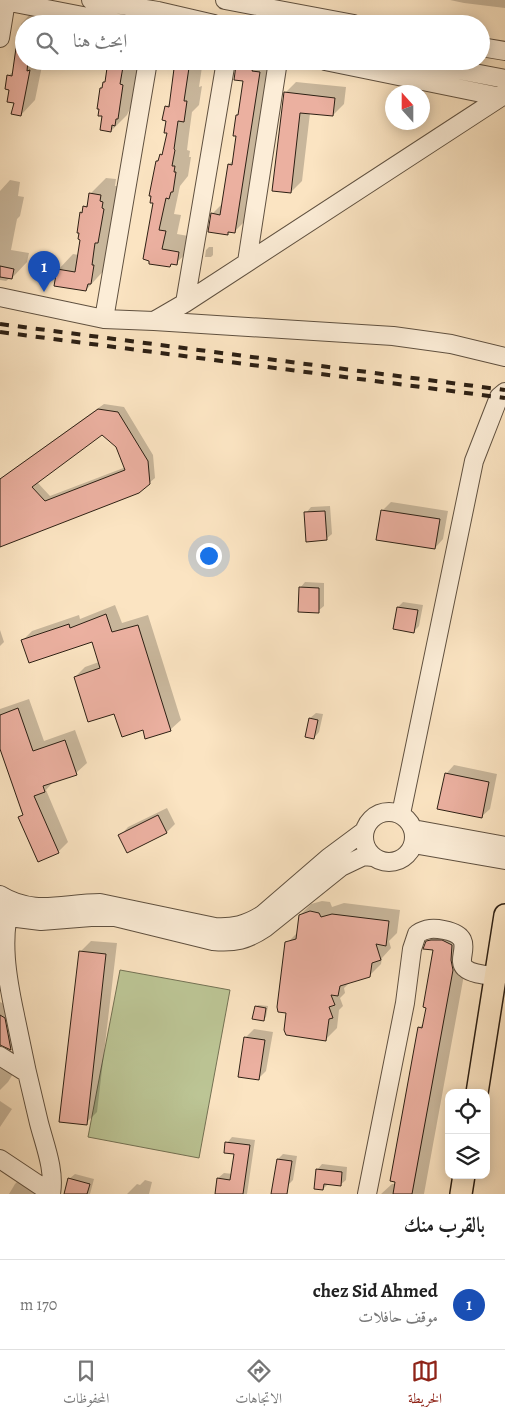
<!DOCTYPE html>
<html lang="ar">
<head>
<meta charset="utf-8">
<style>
  :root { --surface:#fff; --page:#f6f6f6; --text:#222; --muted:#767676; --line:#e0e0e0; --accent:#8f2418 }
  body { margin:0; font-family:Alegreya,Amiri,serif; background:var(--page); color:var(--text); direction:rtl }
  .controls { position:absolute; right:15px; bottom:15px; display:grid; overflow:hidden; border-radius:10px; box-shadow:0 2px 12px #0003 }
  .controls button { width:45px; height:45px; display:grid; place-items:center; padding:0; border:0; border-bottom:1px solid var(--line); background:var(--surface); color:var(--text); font:25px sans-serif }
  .compass { position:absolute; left:385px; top:85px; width:45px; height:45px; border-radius:50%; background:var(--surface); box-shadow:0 2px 12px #0003; rotate:339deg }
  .you { position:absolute; left:208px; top:555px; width:18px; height:18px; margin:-12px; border:4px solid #fff; border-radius:50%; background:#1a73e8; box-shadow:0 0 0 8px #1a73e833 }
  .badge { display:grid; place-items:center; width:32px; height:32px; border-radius:50%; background:var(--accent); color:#fff; font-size:16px; font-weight:700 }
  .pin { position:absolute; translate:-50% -41px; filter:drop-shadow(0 1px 2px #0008) }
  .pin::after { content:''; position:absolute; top:26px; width:18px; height:15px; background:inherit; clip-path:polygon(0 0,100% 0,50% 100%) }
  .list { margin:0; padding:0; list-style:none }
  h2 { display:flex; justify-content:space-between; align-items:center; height:65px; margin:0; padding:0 20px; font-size:21px }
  h2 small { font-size:16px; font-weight:400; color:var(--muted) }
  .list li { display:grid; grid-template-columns:32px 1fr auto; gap:15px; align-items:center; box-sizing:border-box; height:90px; padding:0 20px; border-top:1px solid var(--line) }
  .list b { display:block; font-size:19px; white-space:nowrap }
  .list p { margin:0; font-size:16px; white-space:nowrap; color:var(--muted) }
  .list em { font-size:16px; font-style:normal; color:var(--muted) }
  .icon { flex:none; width:28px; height:28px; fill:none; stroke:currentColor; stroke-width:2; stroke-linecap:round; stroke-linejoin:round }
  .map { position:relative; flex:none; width:505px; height:1194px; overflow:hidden; direction:ltr }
  .search { position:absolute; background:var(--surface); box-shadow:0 2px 12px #0003; left:15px; right:15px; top:15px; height:55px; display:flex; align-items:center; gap:12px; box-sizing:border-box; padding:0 18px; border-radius:28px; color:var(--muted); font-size:19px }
  .sheet { height:155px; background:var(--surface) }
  nav { display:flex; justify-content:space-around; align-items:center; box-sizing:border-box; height:70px; border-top:1px solid var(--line); background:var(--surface); font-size:14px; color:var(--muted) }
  nav a { display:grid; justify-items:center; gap:2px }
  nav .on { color:var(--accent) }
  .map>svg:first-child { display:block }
  .green { fill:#bcc595; stroke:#747254 }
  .shadow { fill:#0003; fill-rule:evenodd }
  .building { fill:#ebb0a0; stroke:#2d2014; fill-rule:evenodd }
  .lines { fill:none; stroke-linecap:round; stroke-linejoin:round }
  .minor-casing { stroke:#605140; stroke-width:20 }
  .major-casing { stroke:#2d2014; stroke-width:24 }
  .minor { stroke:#fcedd7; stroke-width:18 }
  .major { stroke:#fbe4c2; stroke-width:21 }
  .rail { stroke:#2d2014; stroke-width:4; stroke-dasharray:9 9; stroke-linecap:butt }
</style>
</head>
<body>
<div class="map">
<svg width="505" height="1194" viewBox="0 0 505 1194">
  <rect width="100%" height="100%" fill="#fbe4c2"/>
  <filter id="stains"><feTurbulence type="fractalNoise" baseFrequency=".004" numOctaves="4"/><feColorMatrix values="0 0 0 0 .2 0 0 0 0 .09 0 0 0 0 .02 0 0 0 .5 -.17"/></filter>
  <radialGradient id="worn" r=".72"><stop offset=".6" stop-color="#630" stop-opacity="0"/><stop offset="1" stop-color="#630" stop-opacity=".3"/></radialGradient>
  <!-- green -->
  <path class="green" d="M 120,970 L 230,990 L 199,1158 L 88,1137 Z"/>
  <!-- shadow -->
  <path class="shadow" d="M 450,0 L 505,0 L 505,8 L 464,3 Z
    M 35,9 L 65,14 L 63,24 L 24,24 L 24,61 L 43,61 L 35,100 L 21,115 L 10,89 L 8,76 L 14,71 L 21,24 Z
    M 111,16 L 142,20 L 141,24 L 103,24 Z
    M 109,61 L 136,61 L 135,69 L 138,69 L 133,102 L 127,115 L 111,131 L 103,115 L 101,89 L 106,81 Z
    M 177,61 L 213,61 L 207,68 L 202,67 L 199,87 L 202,86 L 199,105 L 192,112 L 189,134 L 187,150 L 190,151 L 189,157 L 191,157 L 188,176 L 180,186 L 174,214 L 181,215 L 177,234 L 194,237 L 192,248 L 176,263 L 173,263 L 169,266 L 150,263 L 157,161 L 164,151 L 168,132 L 166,107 L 171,102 Z
    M 242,61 L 274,61 L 250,216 L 235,231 L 230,231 L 227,233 L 212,214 L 223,203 L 229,164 L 234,160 L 237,135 L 237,115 L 240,113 L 244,80 L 237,66 Z
    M 296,82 L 346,87 L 344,104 L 333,115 L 310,113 L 302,181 L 291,192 L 285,93 Z
    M 106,178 L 116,179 L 115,186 L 118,186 L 116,193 L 119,194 L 113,226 L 110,230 L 107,250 L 109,250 L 107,267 L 86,290 L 58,270 L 73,254 L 79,255 L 81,239 L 81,213 L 89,202 L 91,193 Z
    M 10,180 L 20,182 L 18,196 L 24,197 L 20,216 L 17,219 L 11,250 L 29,253 L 27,262 L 12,278 L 10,278 L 6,281 L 0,280 L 0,191 Z
    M 209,247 L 213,247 L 213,255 L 211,257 L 205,257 L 206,250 Z
    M 104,404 L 124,407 L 153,455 L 155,478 L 149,483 L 0,546 L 0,479 ZM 102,433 L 117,446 L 126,467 L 50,496 L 37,482 Z
    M 391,502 L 448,511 L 443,539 L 435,548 L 382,511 Z
    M 330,506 L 332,534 L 326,539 L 306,513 L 311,507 Z
    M 305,582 L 324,583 L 324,606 L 318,611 L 300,588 Z
    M 403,602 L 423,605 L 419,626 L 414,631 L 398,607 Z
    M 115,605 L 122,623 L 148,615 L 181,720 L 171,729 L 146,737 L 143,729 L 115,712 L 75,677 L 85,667 L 99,662 L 93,640 L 22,641 L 32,631 L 79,615 L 80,619 Z
    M 0,630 L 4,642 L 0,646 Z
    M 29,699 L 44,741 L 75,730 L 87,763 L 76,773 L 54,781 L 46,790 L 68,842 L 58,852 L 20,818 L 24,814 L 0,746 L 0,709 Z
    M 316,713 L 323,714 L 319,732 L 314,738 L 306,736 L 310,718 Z
    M 454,765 L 497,774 L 490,809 L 481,817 L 446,774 Z
    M 167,808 L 175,824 L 167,832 L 120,836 L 128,827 Z
    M 322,901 L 330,902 L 332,907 L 344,903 L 400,910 L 397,933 L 389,941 L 391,948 L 382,958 L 381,964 L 370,975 L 349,983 L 344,988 L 345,993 L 340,998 L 343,1006 L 339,1010 L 337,1028 L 326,1039 L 288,1012 L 287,943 L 298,932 L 300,915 L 311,904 Z
    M 452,925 L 467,929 L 466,943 L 468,953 L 424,1194 L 381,1194 L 392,1184 L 396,1184 L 419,1028 L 425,1022 L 427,1007 L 434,949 L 427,942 L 443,926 Z
    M 91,941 L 117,943 L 97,1112 L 86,1123 L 80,952 Z
    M 0,1002 L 13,1009 L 19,1039 L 11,1048 L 0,1044 Z
    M 258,1005 L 268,1006 L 266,1017 L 263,1020 L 256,1007 Z
    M 254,1029 L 273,1032 L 266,1071 L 258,1079 L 245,1038 Z
    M 0,1053 L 18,1066 L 8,1082 L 0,1090 Z
    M 0,1101 L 12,1109 L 0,1127 Z
    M 232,1137 L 255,1140 L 247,1194 L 216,1194 L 218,1178 L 224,1173 L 233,1174 L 236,1153 L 227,1143 Z
    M 283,1154 L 297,1156 L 293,1180 L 288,1185 L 278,1159 Z
    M 322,1164 L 347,1167 L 346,1180 L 340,1185 L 328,1184 L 323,1189 L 317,1170 Z
    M 75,1174 L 94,1179 L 90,1194 L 65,1194 L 69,1179 Z
    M 23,1176 L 37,1194 L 9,1194 L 15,1184 Z
    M 145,1180 L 152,1182 L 149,1194 L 127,1194 L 137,1184 L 140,1185 Z"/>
  <!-- building -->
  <path class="building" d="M 18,34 L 24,34 L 24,61 L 28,61 L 27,71 L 30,70 L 21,116 L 11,114 L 14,103 L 7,102 L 9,90 L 5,89 L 7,75 L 12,76 Z
    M 108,61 L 124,61 L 120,84 L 123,85 L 118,119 L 116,119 L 115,126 L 112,125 L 111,132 L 100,130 L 102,116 L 98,116 L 99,109 L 97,109 L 100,88 L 102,88 L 103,82 L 105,82 Z
    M 175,61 L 190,61 L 184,101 L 187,101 L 184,122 L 178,121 L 174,149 L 175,150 L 172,166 L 175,166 L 174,172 L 176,172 L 173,192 L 171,192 L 169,199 L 166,198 L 159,230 L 166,231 L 162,249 L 179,252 L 177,265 L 171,264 L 170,267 L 149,264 L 149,261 L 143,259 L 153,203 L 150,203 L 151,196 L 149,196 L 156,161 L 158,161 L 160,154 L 162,155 L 167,133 L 164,133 L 166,121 L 162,120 L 165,106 L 169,107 Z
    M 236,65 L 253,68 L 252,71 L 260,72 L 235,233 L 228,232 L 228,235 L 208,232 L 211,213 L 220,215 L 228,164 L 232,165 L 236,136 L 233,136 L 236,115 L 238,115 L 243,81 L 234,80 Z
    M 284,92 L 335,98 L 333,116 L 300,113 L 291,193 L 272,191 Z
    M 89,193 L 101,195 L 100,201 L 103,202 L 102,208 L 104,209 L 98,243 L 95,243 L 92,265 L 94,265 L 91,284 L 88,284 L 86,291 L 54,286 L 57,269 L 75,272 L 80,240 L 78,239 L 79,233 L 77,233 L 80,212 L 82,213 L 83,206 L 87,207 Z
    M 0,266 L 14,269 L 12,279 L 0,277 Z
    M 98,409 L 118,412 L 148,461 L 150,484 L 139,493 L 0,547 L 0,479 ZM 102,435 L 116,447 L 125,470 L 45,501 L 32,487 Z
    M 381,510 L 440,519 L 435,549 L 376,540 Z
    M 325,511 L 327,540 L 306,542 L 304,512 Z
    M 299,587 L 319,588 L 319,613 L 298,612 Z
    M 397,607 L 418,610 L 414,633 L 393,629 Z
    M 106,614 L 112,632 L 138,625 L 171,731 L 145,739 L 143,730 L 122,737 L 114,714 L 88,722 L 74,677 L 100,668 L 92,642 L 29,663 L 21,640 L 69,624 L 70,628 Z
    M 18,708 L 33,751 L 65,740 L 77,775 L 43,786 L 45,792 L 34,796 L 59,853 L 38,862 L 18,817 L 23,815 L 0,749 L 0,715 Z
    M 309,718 L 318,720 L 314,739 L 305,737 Z
    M 445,773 L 489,782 L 482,818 L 437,809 Z
    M 158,815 L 167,833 L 127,853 L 118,835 Z
    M 310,911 L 319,913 L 321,917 L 332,914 L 389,921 L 386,946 L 376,944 L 381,960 L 372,963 L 370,977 L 340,986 L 338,996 L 331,995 L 335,1005 L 329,1007 L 333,1018 L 329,1019 L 326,1041 L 286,1035 L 284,1030 L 286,1013 L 278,1012 L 277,1007 L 285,942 L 296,939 L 299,915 Z
    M 431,940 L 442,940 L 452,945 L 451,960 L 453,970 L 412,1194 L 393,1194 L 395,1182 L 390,1181 L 418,1027 L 422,1028 L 426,1008 L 423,1007 L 433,950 L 423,949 L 426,941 Z
    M 79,951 L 106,954 L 87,1125 L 59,1122 Z
    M 255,1006 L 266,1008 L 264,1021 L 252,1019 Z
    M 0,1015 L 5,1018 L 11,1050 L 0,1045 Z
    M 244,1037 L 265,1040 L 259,1080 L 238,1077 Z
    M 225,1142 L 250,1145 L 243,1194 L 215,1194 L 217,1178 L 230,1180 L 234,1154 L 224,1153 Z
    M 277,1159 L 292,1161 L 287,1194 L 271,1194 Z
    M 316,1169 L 342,1172 L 341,1186 L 324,1184 L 323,1190 L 314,1189 Z
    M 68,1178 L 90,1184 L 87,1194 L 64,1194 Z"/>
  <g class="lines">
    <defs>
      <path id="minor" d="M 0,0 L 124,24
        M 91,0 L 158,11 L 214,24
        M 225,0 L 354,24
        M 0,38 L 6,1
        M 481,47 L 505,51
        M 325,61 L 501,97 L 504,93
        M 411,61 L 505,79
        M 247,262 L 278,61
        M 0,297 L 104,319 L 154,321 L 185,303 L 501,97
        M 185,303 L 226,61
        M 104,319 L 148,61
        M 154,321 L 393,336 L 451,344 L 505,357
        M364 837a25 25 0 1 1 50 0a25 25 0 1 1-50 0Z
        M 401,814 L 474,461 L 499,397 L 505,392
        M 413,829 L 505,846
        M 413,844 L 505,860
        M 0,895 C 34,916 63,903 100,903 L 215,927 C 233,928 246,925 262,915 L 328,858 L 363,832
        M 11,902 C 0,938 7,978 15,1015 C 22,1051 30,1087 39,1123 C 45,1146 55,1170 51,1194
        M 0,910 L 17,918 L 41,921 L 91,917 L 115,917 L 213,941 C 235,943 247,940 265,928 L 341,867 L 364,856 L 373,857
        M 0,1056 L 27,1073
        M 0,1159 L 51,1193
        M 367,1194 L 405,1003 L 412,949 L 417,934 C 426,928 434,928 444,930 C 479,937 454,958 465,968 C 471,974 487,975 495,976"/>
      <path id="major" d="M 477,1093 L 505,915
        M 461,1194 L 464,1175"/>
    </defs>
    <!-- minor casing -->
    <use href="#minor" class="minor-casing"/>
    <!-- major casing -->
    <use href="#major" class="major-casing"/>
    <!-- minor -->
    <use href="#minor" class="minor"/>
    <!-- major -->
    <use href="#major" class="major"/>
    <!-- rail -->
    <path class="rail" d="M 0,324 L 505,390
      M 0,332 L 505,398"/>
  </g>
  <rect width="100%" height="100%" filter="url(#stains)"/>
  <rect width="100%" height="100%" fill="url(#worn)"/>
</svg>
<div class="controls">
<button><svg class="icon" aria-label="locate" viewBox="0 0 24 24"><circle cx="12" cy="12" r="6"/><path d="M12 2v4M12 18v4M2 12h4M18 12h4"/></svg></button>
<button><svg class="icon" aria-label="layers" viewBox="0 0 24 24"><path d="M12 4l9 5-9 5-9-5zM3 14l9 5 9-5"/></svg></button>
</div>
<svg class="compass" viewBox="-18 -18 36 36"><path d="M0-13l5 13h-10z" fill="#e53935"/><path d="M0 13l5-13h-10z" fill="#767676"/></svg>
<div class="you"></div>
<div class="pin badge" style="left:44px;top:292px;background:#1a4fb4">1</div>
<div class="search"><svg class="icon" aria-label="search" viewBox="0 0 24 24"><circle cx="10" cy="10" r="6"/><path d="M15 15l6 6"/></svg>ابحث هنا</div>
</div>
<section class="sheet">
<h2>بالقرب منك<small></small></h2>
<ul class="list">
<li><span class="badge" style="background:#1a4fb4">1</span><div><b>chez Sid Ahmed</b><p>موقف حافلات</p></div><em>170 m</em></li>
</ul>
</section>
<nav>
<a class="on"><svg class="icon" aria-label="map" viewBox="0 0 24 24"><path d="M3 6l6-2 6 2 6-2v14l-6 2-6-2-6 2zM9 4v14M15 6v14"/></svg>الخريطة</a>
<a><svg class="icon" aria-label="directions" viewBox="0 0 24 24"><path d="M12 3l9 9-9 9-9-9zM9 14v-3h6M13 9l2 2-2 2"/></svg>الاتجاهات</a>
<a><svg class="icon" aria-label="saved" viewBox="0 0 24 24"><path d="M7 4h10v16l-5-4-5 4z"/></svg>المحفوظات</a>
</nav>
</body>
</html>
